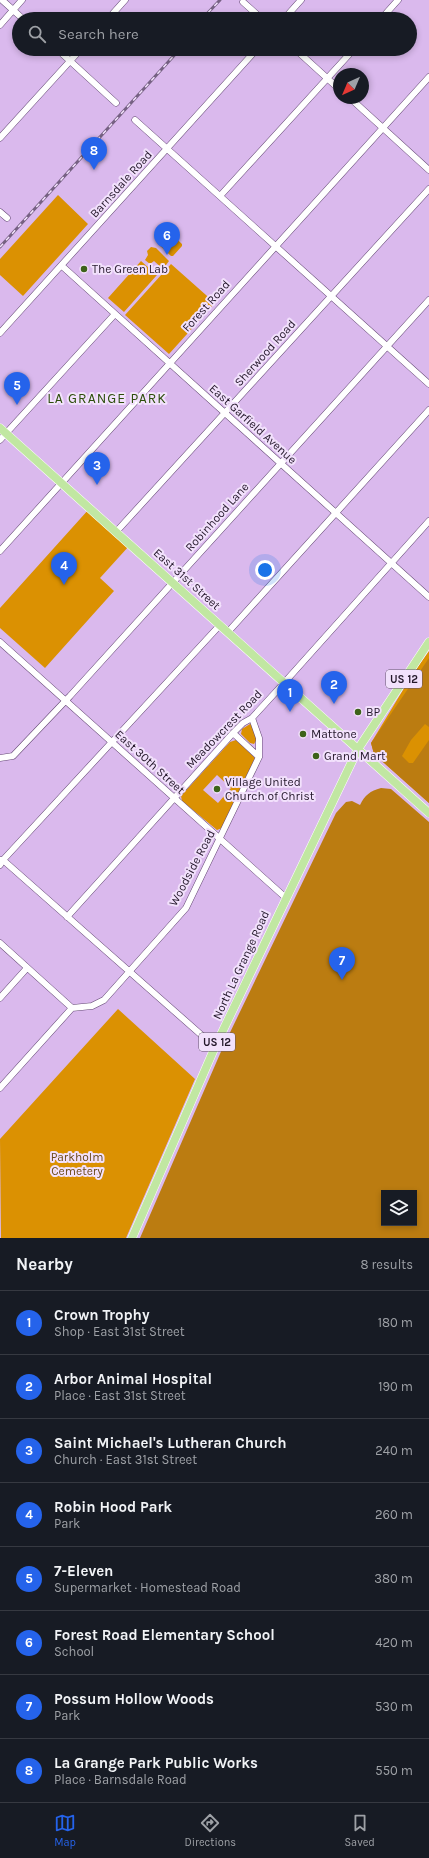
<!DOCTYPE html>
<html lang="en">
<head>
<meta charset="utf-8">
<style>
  :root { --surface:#171b24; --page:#20242c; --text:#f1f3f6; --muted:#9ea1a6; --line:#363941; --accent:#2563eb }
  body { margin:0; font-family:Karla,sans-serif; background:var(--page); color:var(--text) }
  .controls { position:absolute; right:12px; bottom:12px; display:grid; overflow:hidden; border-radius:0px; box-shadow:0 2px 6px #0003 }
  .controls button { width:36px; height:36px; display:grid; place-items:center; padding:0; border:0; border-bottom:1px solid var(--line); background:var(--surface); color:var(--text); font:20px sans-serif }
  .compass { position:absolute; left:333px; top:68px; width:36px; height:36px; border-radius:50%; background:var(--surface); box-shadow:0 2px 6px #0003; rotate:224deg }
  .you { position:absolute; left:265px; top:570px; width:14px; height:14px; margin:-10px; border:3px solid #fff; border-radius:50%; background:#1a73e8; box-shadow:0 0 0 6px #1a73e833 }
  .badge { display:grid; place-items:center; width:26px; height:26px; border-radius:50%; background:var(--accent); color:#fff; font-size:13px; font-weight:700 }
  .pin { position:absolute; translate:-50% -33px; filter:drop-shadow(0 1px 2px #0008) }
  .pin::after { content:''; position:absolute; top:21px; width:14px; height:12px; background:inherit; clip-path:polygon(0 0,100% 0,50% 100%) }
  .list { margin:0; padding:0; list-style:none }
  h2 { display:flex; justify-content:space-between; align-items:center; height:52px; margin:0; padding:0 16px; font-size:17px }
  h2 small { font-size:13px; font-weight:400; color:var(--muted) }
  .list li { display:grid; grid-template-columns:26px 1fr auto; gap:12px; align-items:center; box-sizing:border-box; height:64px; padding:0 16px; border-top:1px solid var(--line) }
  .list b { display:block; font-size:15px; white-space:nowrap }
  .list p { margin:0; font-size:13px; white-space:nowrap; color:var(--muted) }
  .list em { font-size:13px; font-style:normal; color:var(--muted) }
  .icon { flex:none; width:22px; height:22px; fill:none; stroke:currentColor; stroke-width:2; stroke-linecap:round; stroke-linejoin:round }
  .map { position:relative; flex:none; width:429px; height:1238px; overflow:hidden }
  .search { position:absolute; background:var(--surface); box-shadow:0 2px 6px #0003; left:12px; right:12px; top:12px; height:44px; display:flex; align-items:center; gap:10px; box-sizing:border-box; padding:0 14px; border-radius:22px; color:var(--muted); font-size:15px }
  .sheet { height:564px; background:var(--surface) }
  nav { display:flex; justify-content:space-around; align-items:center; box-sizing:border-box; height:56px; border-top:1px solid var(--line); background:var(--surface); font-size:11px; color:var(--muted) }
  nav a { display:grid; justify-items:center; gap:2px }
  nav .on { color:var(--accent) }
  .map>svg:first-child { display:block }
  .green { fill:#db9102; fill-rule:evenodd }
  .forest { fill:#bb7c11; fill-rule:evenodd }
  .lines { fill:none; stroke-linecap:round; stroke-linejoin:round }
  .minor-casing { stroke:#644874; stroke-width:7 }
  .major-casing { stroke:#fff; stroke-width:9 }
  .minor { stroke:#fff; stroke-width:6 }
  .major { stroke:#c1e7a2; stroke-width:8 }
  .rail-casing { stroke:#766183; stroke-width:3 }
  .rail { stroke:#f2e1fc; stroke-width:1.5; stroke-dasharray:4.5; stroke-linecap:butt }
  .poi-dot { fill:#3d621a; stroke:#f2e1fc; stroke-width:1.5 }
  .labels { text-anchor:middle; stroke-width:4; stroke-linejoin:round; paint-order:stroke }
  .shield { fill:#f2e1fc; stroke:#62546a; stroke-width:1 }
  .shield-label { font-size:11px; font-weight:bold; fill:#24182b }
  .street-label { font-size:12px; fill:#24182b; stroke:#f2e1fc }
  .poi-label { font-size:12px; fill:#24182b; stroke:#f2e1fc; text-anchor:start }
  .park-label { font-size:12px; fill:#6b4a19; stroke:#f2e1fc }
  .quarter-label { font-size:14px; letter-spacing:1px; fill:#2d4e0b; stroke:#f2e1fc }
</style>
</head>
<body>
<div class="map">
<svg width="429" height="1238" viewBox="0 0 429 1238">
  <rect width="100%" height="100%" fill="#dab9ed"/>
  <!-- green -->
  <path class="green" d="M 58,195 L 88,224 L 23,296 L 0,275 L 0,259 Z
    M 168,231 L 182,244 L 182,246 L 173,256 L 171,256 L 157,243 Z
    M 151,247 L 156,248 L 169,261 L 163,269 L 154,261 L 150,264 L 145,260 L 148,255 L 147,251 Z
    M 141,261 L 157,275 L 124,312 L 108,298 Z
    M 171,264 L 215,303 L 169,354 L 125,315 Z
    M 89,509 L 129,546 L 100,578 L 114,591 L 45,668 L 0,628 L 0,608 Z
    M 429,651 L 429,803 L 374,754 L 371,743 L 412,675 Z
    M 250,724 L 252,725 L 257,739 L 254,744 L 250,743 L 241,734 L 242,729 Z
    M 236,740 L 255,758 L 222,828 L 217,830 L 182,801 L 181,796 L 230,742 ZM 217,775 L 231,788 L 218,803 L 203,790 Z
    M 118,1009 L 195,1079 L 126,1238 L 1,1238 L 0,1139 Z"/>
  <!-- forest -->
  <path class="forest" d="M 429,658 L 429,727 L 425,724 L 411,740 L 402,756 L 409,763 L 413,763 L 429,740 L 429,803 L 374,754 L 371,743 Z
    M 381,788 L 391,789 L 429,822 L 429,1238 L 140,1238 L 223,1047 L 336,813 L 346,802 L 352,801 L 360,805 C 365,795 370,791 381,788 ZM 384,1193 L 414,1193 L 414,1223 L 384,1223 Z"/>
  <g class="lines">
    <defs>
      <path id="minor" d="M 2,0 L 23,19
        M 243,2 L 262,19
        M 108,19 L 125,0
        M 284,19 L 301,0
        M 381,19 L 398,0
        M 0,25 L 22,0
        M 57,49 L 116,103
        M 295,49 L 339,89
        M 350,98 L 429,170
        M 135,120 L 429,384
        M 0,138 L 81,49
        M 220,196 L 354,49
        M 0,212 L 7,218
        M 62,266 L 429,597
        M 0,333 L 257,49
        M 0,440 L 115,314
        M 116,532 L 429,189
        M 0,551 L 429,77
        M 228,632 L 429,410
        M 0,642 L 286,898
        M 233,733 L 259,757
        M 0,758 L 13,756 L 70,696 L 429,300
        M 0,860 L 3,860 L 220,625
        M 0,865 L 3,860 L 215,1047
        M 67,917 L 233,733 L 243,723 L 252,718 L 284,683 L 429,521
        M 0,943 L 72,1008 L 0,1088
        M 0,998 L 27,968
        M 72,1008 L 92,1006 L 104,1000 L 186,908 L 259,757 L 259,738 L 252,718"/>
      <path id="major" d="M 0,428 L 429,813
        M 132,1238 L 215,1047 L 358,749 L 429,642"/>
    </defs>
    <!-- minor casing -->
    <use href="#minor" class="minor-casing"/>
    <!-- major casing -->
    <use href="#major" class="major-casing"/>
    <!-- minor -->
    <use href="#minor" class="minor"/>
    <!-- major -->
    <use href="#major" class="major"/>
    <defs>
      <path id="rail" d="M 202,19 L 220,0
        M 0,247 L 180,49"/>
    </defs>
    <!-- rail casing -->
    <use href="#rail" class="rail-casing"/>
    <!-- rail -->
    <use href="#rail" class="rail"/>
  </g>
  <!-- markers -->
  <g class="poi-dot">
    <circle cx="84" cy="269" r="4"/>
    <circle cx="358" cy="712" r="4"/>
    <circle cx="303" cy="734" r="4"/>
    <circle cx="316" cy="756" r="4"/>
    <circle cx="217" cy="789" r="4"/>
  </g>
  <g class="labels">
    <!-- shield labels -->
    <g class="shield">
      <rect x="386" y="670" width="36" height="18" rx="3"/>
      <rect x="199" y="1033" width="36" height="18" rx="3"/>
    </g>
    <g class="shield-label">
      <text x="404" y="683">US 12</text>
      <text x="217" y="1046">US 12</text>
    </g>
    <!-- street labels -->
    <g class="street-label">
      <text transform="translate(121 184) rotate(-48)" y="4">Barnsdale Road</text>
      <text transform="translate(206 306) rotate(-48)" y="4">Forest Road</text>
      <text transform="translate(265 353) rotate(-48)" y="4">Sherwood Road</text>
      <text transform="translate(253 424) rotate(42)" y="4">East Garfield Avenue</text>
      <text transform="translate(217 517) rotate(-48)" y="4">Robinhood Lane</text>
      <text transform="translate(187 579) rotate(42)" y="4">East 31st Street</text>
      <text transform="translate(224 729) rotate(-46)" y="4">Meadowcrest Road</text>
      <text transform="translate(150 762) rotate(42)" y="4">East 30th Street</text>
      <text transform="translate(192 868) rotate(-62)" y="4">Woodside Road</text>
      <text transform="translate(241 965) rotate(-65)" y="4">North La Grange Road</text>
    </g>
    <!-- poi labels -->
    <g class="poi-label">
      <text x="92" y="273">The Green Lab</text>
      <text x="366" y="716">BP</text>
      <text x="311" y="738">Mattone</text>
      <text x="324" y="760">Grand Mart</text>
      <text x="225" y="786">Village United<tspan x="225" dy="14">Church of Christ</tspan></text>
    </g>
    <!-- park labels -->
    <g class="park-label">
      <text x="77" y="1161">Parkholm<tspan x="77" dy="14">Cemetery</tspan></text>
    </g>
    <!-- quarter labels -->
    <g class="quarter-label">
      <text x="107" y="403">LA GRANGE PARK</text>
    </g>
  </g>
</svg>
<div class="controls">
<button><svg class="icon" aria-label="layers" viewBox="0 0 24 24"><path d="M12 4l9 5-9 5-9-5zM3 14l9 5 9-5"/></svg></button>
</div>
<svg class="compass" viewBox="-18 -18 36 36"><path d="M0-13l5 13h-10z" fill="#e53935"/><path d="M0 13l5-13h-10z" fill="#9ea1a6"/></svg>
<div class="you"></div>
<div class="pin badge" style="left:290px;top:712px">1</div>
<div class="pin badge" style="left:334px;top:704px">2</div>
<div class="pin badge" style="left:97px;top:485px">3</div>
<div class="pin badge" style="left:64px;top:585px">4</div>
<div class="pin badge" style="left:17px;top:405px">5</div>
<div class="pin badge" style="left:167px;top:255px">6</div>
<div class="pin badge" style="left:342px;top:980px">7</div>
<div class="pin badge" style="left:94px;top:170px">8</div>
<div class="search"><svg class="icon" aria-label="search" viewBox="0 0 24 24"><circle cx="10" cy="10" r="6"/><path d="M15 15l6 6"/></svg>Search here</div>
</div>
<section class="sheet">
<h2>Nearby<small>8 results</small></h2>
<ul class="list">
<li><span class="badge">1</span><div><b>Crown Trophy</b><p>Shop · East 31st Street</p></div><em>180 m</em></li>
<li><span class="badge">2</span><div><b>Arbor Animal Hospital</b><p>Place · East 31st Street</p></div><em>190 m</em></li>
<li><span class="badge">3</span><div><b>Saint Michael's Lutheran Church</b><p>Church · East 31st Street</p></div><em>240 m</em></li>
<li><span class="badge">4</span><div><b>Robin Hood Park</b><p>Park</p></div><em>260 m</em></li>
<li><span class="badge">5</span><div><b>7-Eleven</b><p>Supermarket · Homestead Road</p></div><em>380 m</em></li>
<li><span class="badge">6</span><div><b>Forest Road Elementary School</b><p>School</p></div><em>420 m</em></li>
<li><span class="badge">7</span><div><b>Possum Hollow Woods</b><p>Park</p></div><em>530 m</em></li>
<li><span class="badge">8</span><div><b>La Grange Park Public Works</b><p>Place · Barnsdale Road</p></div><em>550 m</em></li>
</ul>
</section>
<nav>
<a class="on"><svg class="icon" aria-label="map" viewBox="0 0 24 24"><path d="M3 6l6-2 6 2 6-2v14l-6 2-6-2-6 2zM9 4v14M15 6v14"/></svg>Map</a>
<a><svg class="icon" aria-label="directions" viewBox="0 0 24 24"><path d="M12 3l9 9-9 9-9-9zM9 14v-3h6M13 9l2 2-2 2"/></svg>Directions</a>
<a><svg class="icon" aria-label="saved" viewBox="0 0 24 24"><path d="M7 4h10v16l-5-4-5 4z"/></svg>Saved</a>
</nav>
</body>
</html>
